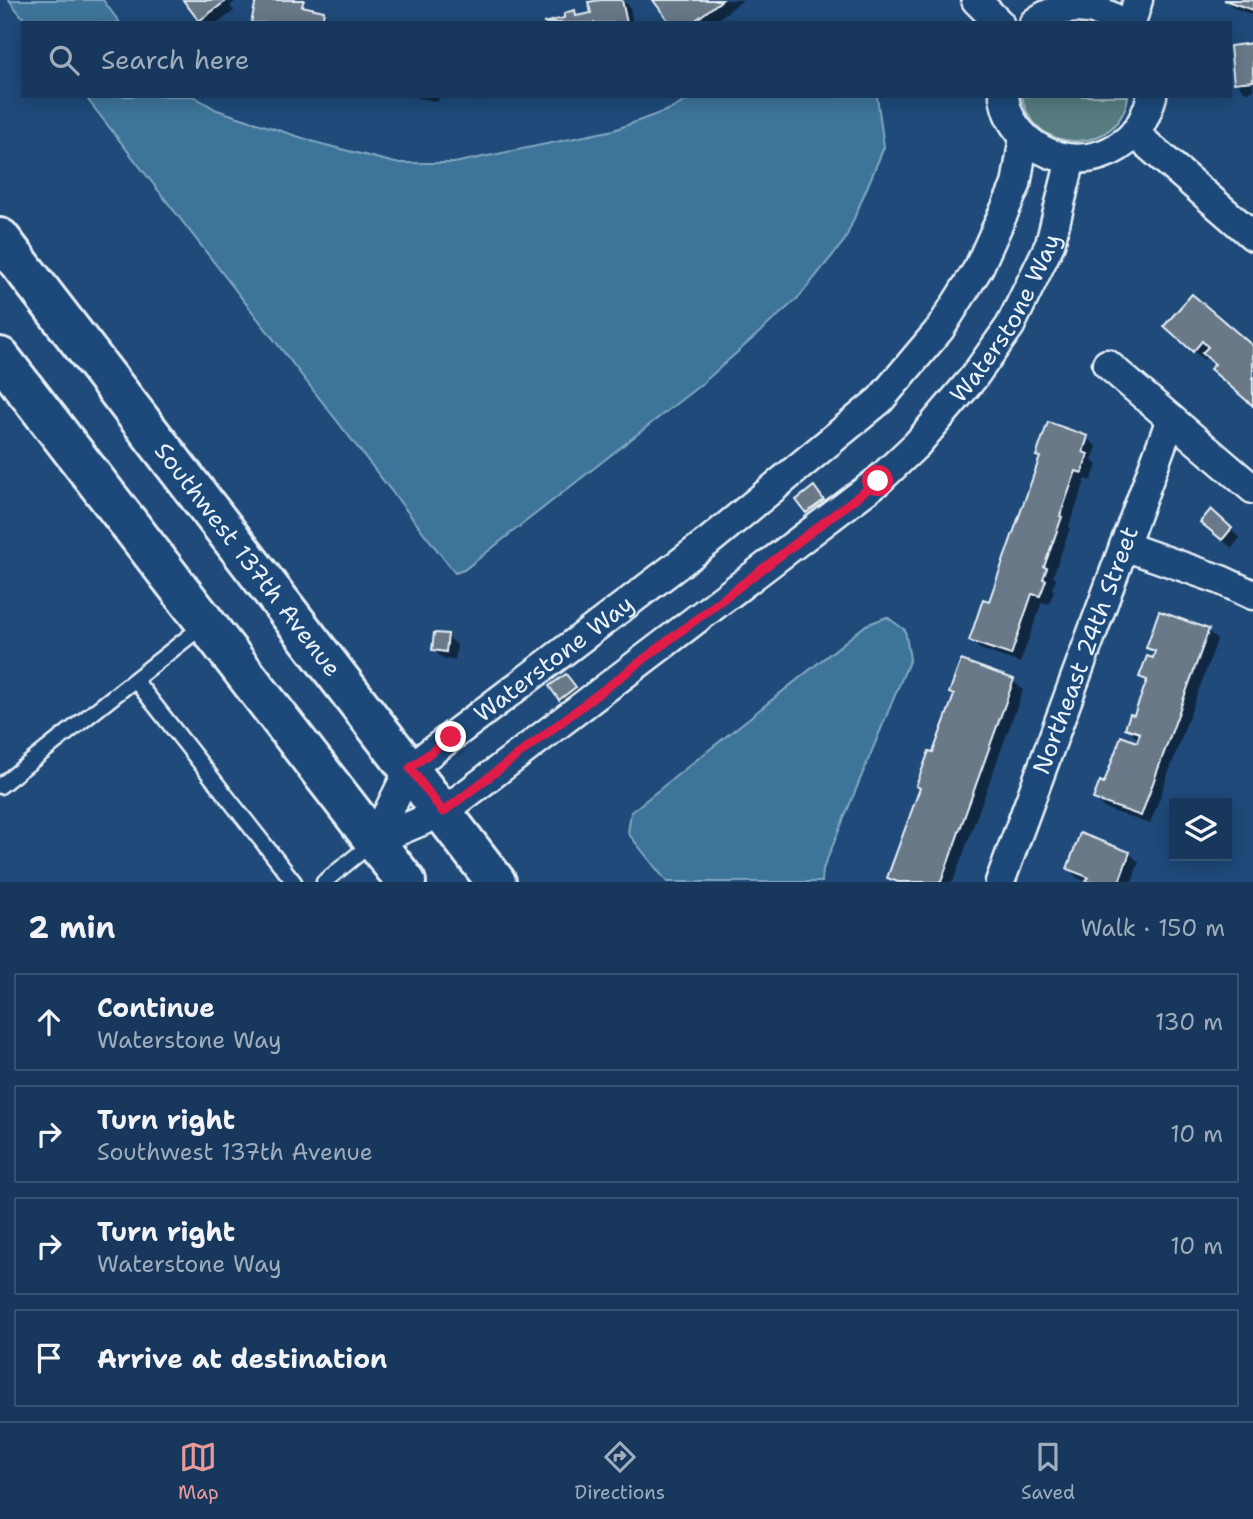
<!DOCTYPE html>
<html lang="en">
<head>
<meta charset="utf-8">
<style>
  :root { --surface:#17385c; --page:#244365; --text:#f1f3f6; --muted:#9eacbb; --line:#365272; --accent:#e69b98 }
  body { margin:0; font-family:"Shantell Sans",sans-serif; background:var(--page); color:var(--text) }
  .controls { position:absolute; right:21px; bottom:21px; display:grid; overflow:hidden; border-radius:0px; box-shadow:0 4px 18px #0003 }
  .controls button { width:63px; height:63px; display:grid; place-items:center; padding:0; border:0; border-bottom:2px solid var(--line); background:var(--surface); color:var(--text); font:35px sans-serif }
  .stop { position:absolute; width:21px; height:21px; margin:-16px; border:5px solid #e11d48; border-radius:50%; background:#fff }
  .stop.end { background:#e11d48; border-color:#fff; box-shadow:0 2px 7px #0008 }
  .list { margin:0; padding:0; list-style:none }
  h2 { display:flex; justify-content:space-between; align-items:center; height:91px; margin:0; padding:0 28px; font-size:30px }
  h2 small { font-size:23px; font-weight:400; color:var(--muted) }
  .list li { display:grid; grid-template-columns:46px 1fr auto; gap:21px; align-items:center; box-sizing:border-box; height:98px; margin:0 14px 14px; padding:0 14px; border:2px solid var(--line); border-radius:0px }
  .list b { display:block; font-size:26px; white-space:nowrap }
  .list p { margin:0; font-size:23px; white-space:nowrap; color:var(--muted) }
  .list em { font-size:23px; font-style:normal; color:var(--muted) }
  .icon { flex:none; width:38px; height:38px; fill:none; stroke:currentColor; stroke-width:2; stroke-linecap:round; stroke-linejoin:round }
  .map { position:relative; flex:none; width:1253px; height:882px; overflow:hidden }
  .search { position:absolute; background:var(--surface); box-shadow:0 4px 18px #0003; left:21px; right:21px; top:21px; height:77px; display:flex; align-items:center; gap:18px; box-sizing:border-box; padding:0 24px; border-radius:0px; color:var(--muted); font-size:26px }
  .sheet { height:539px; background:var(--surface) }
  nav { display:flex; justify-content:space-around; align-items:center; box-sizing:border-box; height:98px; border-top:2px solid var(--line); background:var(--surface); font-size:19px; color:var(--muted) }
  nav a { display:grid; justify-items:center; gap:4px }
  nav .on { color:var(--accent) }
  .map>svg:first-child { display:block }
  .green { fill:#577b81; stroke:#a0b6bc; stroke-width:2 }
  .water { fill:#3e759a; stroke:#82a7c0; stroke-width:2 }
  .shadow { fill:#0007; fill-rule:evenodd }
  .building { fill:#697988; stroke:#e8f1f8; stroke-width:2 }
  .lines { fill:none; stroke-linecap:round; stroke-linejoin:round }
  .lane-casing { stroke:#e8f1f8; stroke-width:19 }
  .street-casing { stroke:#e8f1f8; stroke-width:33 }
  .secondary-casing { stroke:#e8f1f8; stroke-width:44 }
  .lane { stroke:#1f4a7a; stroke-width:14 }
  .street { stroke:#1f4a7a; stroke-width:28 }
  .secondary { stroke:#1f4a7a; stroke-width:38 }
  .route { stroke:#e11d48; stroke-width:9 }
  .labels { text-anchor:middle; stroke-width:5; stroke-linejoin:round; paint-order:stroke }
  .street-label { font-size:24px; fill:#e8f1f8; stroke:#1f4a7a }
</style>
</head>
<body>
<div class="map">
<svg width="1253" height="882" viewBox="0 0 1253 882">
  <rect width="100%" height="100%" fill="#1f4a7a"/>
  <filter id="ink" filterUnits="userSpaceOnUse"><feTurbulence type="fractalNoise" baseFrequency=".0143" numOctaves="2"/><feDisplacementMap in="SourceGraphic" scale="14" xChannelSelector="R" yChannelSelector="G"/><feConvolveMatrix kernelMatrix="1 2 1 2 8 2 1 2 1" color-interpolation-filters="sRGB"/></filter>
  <g filter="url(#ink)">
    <!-- green -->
    <path class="green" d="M 1022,96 L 1128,96 C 1121,154 1033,158 1022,96 Z"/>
    <!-- water -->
    <path class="water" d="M 9,0 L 103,0 L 120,23 L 27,23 Z
      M 85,96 L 193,96 L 217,110 L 318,143 L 395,163 L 454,163 L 614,130 L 673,108 L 694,96 L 877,96 L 884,147 L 845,240 L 799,297 L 704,382 L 464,570 L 455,573 Z
      M 887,617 L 905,630 L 910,659 L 823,869 L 822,882 L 667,882 L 628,833 L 631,812 L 866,625 Z"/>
    <!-- shadow -->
    <path class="shadow" d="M 185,0 L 237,0 L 230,6 L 234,11 L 218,23 L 203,23 Z
      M 258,0 L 294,0 L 303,2 L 310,10 L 323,13 L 334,23 L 252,23 Z
      M 609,0 L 623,0 L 630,7 L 633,23 L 551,23 L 566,20 L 574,12 L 578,17 L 593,14 Z
      M 655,0 L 743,0 L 713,23 L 672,23 Z
      M 1225,0 L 1253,0 L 1253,15 L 1234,8 Z
      M 1253,45 L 1253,91 L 1245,92 L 1236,82 Z
      M 411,96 L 439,96 L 438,102 Z
      M 475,96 L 500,96 L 479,101 Z
      M 1175,335 L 1253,349 L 1253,405 L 1207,356 L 1204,360 Z
      M 1087,438 L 1097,447 L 1092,460 L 1097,465 L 1091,481 L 1086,479 L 1069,526 L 1070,528 L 1053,576 L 1056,579 L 1052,589 L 1054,591 L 1049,604 L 1042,602 L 1020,663 L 980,649 L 971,640 L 990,604 L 1041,459 L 1038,456 ZM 1085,440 L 1089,440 L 1081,461 L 1078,460 Z
      M 814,488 L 832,510 L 817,521 L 798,500 Z
      M 1211,512 L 1240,538 L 1232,548 L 1212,531 Z
      M 1208,631 L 1217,640 L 1150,824 L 1104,808 L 1095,799 L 1138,744 L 1140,738 L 1136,737 L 1127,727 L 1135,718 L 1148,684 L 1141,677 L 1154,660 L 1156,655 L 1148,647 Z
      M 447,636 L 457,645 L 455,660 L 443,659 L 434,650 Z
      M 962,662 L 1013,681 L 1023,690 L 953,882 L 894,882 L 889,878 L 921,789 L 918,786 L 934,754 L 955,697 L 951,693 Z
      M 575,686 L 583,697 L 569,708 L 560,699 Z
      M 1129,853 L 1139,862 L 1132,882 L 1088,882 L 1078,878 L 1069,869 Z"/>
    <!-- building -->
    <path class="building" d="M 183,0 L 225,0 L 226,1 L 199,21 Z
      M 256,0 L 304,0 L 302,6 L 324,11 L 322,23 L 251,23 Z
      M 600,0 L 622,0 L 627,23 L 543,23 L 564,18 L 564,13 L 575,10 L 576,16 L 591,13 L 588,2 Z
      M 653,0 L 722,0 L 692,23 L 670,23 Z
      M 1224,0 L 1253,0 L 1253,10 Z
      M 1253,43 L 1253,81 L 1234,83 L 1230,46 Z
      M 1192,294 L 1253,346 L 1253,406 L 1210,369 L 1215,364 L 1202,353 L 1208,347 L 1202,341 L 1193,352 L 1164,326 Z
      M 1048,422 L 1088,436 L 1083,452 L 1088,454 L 1082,473 L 1076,471 L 1060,516 L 1062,517 L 1044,567 L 1047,568 L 1043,579 L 1046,580 L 1040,596 L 1032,594 L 1011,655 L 969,641 L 983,599 L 989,601 L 1040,457 L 1036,456 Z
      M 814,486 L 824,500 L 806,513 L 796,500 Z
      M 1211,509 L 1232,528 L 1222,540 L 1200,522 Z
      M 1159,611 L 1209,629 L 1141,816 L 1093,799 L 1100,781 L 1104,783 L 1121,736 L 1137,742 L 1140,733 L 1125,728 L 1130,714 L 1134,715 L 1147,680 L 1139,677 L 1147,656 L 1153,658 L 1155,651 L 1146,648 Z
      M 434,633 L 448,634 L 446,652 L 432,650 Z
      M 961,660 L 1014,679 L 941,882 L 898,882 L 887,878 L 920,788 L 916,786 L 929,751 L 933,752 L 954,695 L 949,693 Z
      M 566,674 L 576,687 L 559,700 L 549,686 Z
      M 1080,833 L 1130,852 L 1119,882 L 1086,882 L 1088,877 L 1067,869 Z"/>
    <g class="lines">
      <defs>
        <path id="lane" d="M 135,680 L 294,882
          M 0,786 L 205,624
          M 324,882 L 372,843"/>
        <g id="street">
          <path d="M 976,0 L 999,23"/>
          <path d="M 1034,23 C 1059,3 1096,4 1122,23"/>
          <path d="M 1131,23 L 1138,0"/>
          <path d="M 1004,96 C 1005,103 1007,111 1010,117 C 1035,164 1095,173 1133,135 C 1143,124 1148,110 1152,96"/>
          <path d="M 1134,133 L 1253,236"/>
          <path d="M 1107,364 L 1253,489"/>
          <path d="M 1124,546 L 1221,580 L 1253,595"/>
          <path id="s1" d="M 374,841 L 443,812 L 878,481 L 917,444 L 973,378 L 1010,326 L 1050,244 L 1071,159"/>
          <path id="s2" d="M 374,841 L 410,768 L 709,541 L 880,400 L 940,329 L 979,267 L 1016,185 L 1024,137"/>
          <path id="s3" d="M 1000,882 L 1171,419"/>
        </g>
        <g id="secondary">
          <path id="s4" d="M 0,238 L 496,882"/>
          <path d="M 0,357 L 406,882"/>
        </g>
      </defs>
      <!-- lane casing -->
      <use href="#lane" class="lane-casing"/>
      <!-- street casing -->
      <use href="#street" class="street-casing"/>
      <!-- secondary casing -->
      <use href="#secondary" class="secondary-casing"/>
      <!-- lane -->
      <use href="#lane" class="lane"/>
      <!-- street -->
      <use href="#street" class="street"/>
      <!-- secondary -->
      <use href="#secondary" class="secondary"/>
    </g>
  </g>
  <g class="lines" filter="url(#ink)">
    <!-- route -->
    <path class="route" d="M 451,737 L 410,768 L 443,812 L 878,481"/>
  </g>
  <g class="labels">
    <!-- street labels -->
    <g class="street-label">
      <text dy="8" stroke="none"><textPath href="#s1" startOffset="830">Waterstone Way</textPath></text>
      <text dy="8" stroke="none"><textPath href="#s4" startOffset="406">Southwest 137th Avenue</textPath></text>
      <text dy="8" stroke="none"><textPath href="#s3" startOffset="247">Northeast 24th Street</textPath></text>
      <text dy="8" stroke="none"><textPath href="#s2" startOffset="262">Waterstone Way</textPath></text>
    </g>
  </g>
</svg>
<div class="controls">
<button><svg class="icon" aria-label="layers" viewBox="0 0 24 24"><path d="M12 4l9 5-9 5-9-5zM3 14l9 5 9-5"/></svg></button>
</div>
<div class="stop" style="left:878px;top:481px"></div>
<div class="stop end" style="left:451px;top:737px"></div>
<div class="search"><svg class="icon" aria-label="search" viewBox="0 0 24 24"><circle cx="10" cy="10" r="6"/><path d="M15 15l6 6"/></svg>Search here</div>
</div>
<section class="sheet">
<h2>2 min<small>Walk · 150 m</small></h2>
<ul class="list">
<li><svg class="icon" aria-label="ahead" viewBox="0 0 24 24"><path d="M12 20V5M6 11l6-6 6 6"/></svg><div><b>Continue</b><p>Waterstone Way</p></div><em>130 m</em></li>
<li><svg class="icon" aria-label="right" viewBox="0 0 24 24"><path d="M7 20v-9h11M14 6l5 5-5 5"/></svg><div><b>Turn right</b><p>Southwest 137th Avenue</p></div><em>10 m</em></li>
<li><svg class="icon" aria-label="right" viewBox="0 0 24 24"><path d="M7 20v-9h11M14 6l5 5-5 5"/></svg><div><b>Turn right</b><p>Waterstone Way</p></div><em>10 m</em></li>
<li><svg class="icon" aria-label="arrive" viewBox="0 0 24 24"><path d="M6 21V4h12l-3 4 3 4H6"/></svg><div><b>Arrive at destination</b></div></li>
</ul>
</section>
<nav>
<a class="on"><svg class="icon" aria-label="map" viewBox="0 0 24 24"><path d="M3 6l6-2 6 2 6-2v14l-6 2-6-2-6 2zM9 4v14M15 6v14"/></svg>Map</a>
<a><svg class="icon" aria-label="directions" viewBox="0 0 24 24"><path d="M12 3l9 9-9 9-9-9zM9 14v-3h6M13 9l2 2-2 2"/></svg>Directions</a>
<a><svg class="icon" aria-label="saved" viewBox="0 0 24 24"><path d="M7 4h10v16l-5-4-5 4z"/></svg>Saved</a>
</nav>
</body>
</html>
